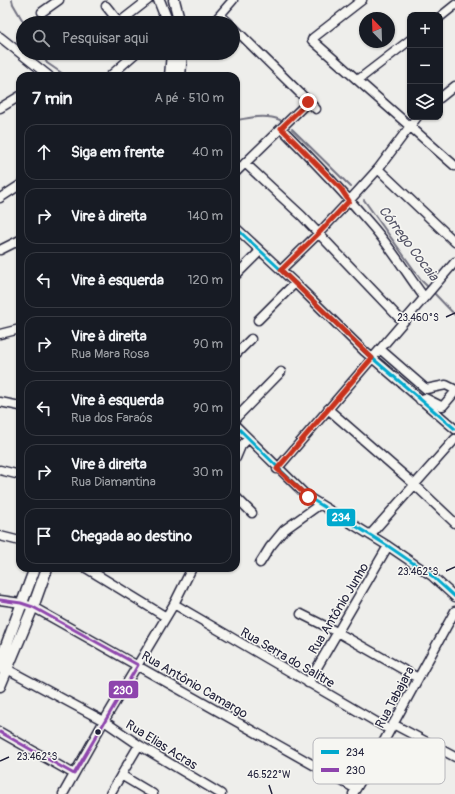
<!DOCTYPE html>
<html lang="pt">
<head>
<meta charset="utf-8">
<style>
  :root { --surface:#171b24; --page:#242831; --text:#f1f3f6; --muted:#9ea1a6; --line:#363941 }
  body { margin:0; font-family:Pangolin,sans-serif; background:var(--page); color:var(--text) }
  .controls { position:absolute; right:12px; top:12px; display:grid; overflow:hidden; border-radius:8px; box-shadow:0 1px 3px #0004 }
  .controls button { width:36px; height:36px; display:grid; place-items:center; padding:0; border:0; border-bottom:1px solid var(--line); background:var(--surface); color:var(--text); font:20px sans-serif }
  .compass { position:absolute; left:359px; top:12px; width:36px; height:36px; border-radius:50%; background:var(--surface); box-shadow:0 1px 3px #0004; rotate:337deg }
  .stop { position:absolute; width:12px; height:12px; margin:-9px; border:3px solid #c8321e; border-radius:50%; background:#fff }
  .stop.end { background:#c8321e; border-color:#fff; box-shadow:0 1px 4px #0008 }
  .list { margin:0; padding:0; list-style:none }
  h2 { display:flex; justify-content:space-between; align-items:center; height:52px; margin:0; padding:0 16px; font-size:17px }
  h2 small { font-size:13px; font-weight:400; color:var(--muted) }
  .list li { display:grid; grid-template-columns:26px 1fr auto; gap:12px; align-items:center; box-sizing:border-box; height:56px; margin:0 8px 8px; padding:0 8px; border:1px solid var(--line); border-radius:12px }
  .list b { display:block; font-size:15px; white-space:nowrap }
  .list p { margin:0; font-size:13px; white-space:nowrap; color:var(--muted) }
  .list em { font-size:13px; font-style:normal; color:var(--muted) }
  .icon { flex:none; width:22px; height:22px; fill:none; stroke:currentColor; stroke-width:2; stroke-linecap:round; stroke-linejoin:round }
  .map { position:relative; flex:none; width:455px; height:794px; overflow:hidden }
  .search { position:absolute; background:var(--surface); box-shadow:0 1px 3px #0004; left:16px; top:16px; width:224px; height:44px; display:flex; align-items:center; gap:10px; box-sizing:border-box; padding:0 14px; border-radius:22px; color:var(--muted); font-size:15px }
  .panel { position:absolute; background:var(--surface); box-shadow:0 1px 3px #0004; left:16px; top:72px; width:224px; height:500px; border-radius:12px }
  .map>svg:first-child { display:block }
  .lines { fill:none; stroke-linecap:round; stroke-linejoin:round }
  .stream { stroke:#727281; stroke-width:2 }
  .minor-casing { stroke:#22223b; stroke-width:11 }
  .major-casing { stroke:#22223b; stroke-width:13 }
  .minor { stroke:#f6f6f2; stroke-width:8 }
  .major { stroke:#f6f6f2; stroke-width:10 }
  .bus-1-casing { stroke:#f6f6f2; stroke-width:6 }
  .bus-2-casing { stroke:#f6f6f2; stroke-width:6 }
  .bus-1 { stroke:#00a9ce; stroke-width:3 }
  .bus-2 { stroke:#8e44ad; stroke-width:3 }
  .route { stroke:#c8321e; stroke-width:5 }
  .ticks { fill:none; stroke:#22223b; stroke-width:1.5 }
  .bus-dot { fill:#22223b; stroke:#f6f6f2; stroke-width:1.5 }
  .labels { text-anchor:middle; stroke-width:3; stroke-linejoin:round; paint-order:stroke }
  .street-label { font-size:13px; fill:#22223b; stroke:#f6f6f2 }
  .water-label { font-size:14px; font-style:italic; fill:#575769; stroke:#f6f6f2 }
  .key { fill:#f6f6f2; stroke:#b6b6bb; stroke-width:1 }
  .key-label { font-size:11px; fill:#22223b }
  .ticks-label { font-size:10px; text-anchor:middle; fill:#22223b; stroke:#f6f6f2; stroke-width:3; stroke-linejoin:round; paint-order:stroke }
  .line-badge { stroke:#f6f6f2; stroke-width:1.5 }
  .badge-label { font-size:11px; text-anchor:middle; font-weight:bold; fill:#fff }
</style>
</head>
<body>
<div class="map">
<svg width="455" height="794" viewBox="0 0 455 794">
  <rect width="100%" height="100%" fill="#eeeeeb"/>
  <filter id="ink" filterUnits="userSpaceOnUse"><feTurbulence type="fractalNoise" baseFrequency=".025" numOctaves="2"/><feDisplacementMap in="SourceGraphic" scale="8" xChannelSelector="R" yChannelSelector="G"/><feConvolveMatrix kernelMatrix="1 2 1 2 8 2 1 2 1" color-interpolation-filters="sRGB"/></filter>
  <g filter="url(#ink)">
    <g class="lines">
      <!-- stream -->
      <path class="stream" d="M 12,0 L 13,4 L 24,23
        M 42,53 L 47,63 L 66,76
        M 236,120 C 251,118 266,114 280,120
        M 292,129 L 351,187
        M 364,200 L 422,281 L 429,288
        M 432,291 L 455,315"/>
      <defs>
        <path id="minor" d="M 362,0 L 313,38 L 312,40 L 455,166
          M 106,6 L 118,21 L 121,21 L 148,0
          M 42,12 L 59,0
          M 220,15 L 229,23
          M 440,17 L 455,5
          M 213,23 L 233,0
          M 233,27 L 316,109
          M 0,37 L 49,76
          M 110,76 L 136,53
          M 358,80 L 410,40
          M 440,98 L 455,86
          M 0,108 L 20,96
          M 281,128 C 313,160 344,193 373,227 C 392,249 407,274 424,297
          M 245,163 L 302,216 L 403,322
          M 378,169 L 455,242
          M 236,172 L 308,102
          M 0,198 L 20,185
          M 236,228 L 295,283 L 364,351 L 455,429
          M 0,250 L 20,240
          M 281,270 L 318,234 L 349,201 L 378,169 L 417,117
          M 236,275 L 260,251
          M 258,320 L 295,283
          M 0,334 L 20,329
          M 380,349 L 426,389 L 446,385 L 454,389 L 455,392
          M 236,354 L 251,339
          M 420,400 L 425,398 L 441,406 L 443,406 L 455,392
          M 0,402 L 20,406
          M 328,409 L 414,484 L 455,523
          M 236,418 L 281,372
          M 236,426 L 308,497 L 388,546 L 432,576 L 455,597
          M 236,458 L 241,446 L 248,439
          M 277,469 L 455,262
          M 0,470 L 20,475
          M 236,497 L 252,513
          M 370,535 L 455,439
          M 0,536 L 20,541
          M 260,563 L 270,547 L 284,530 L 319,505
          M 86,568 L 166,617
          M 0,600 L 21,603 L 33,607 L 356,789
          M 174,604 L 390,730
          M 301,614 L 337,632 L 418,678
          M 0,669 L 7,669 L 104,721 L 139,745 L 221,794
          M 308,683 L 388,546
          M 393,724 L 455,757
          M 0,732 L 74,774
          M 121,775 L 153,794
          M 63,794 L 104,721 L 174,604 L 192,568
          M 110,794 L 139,745
          M 353,794 L 378,752 L 455,611"/>
        <path id="major" d="M 159,0 L 168,23
          M 174,0 L 180,23
          M 170,76 L 172,53
          M 180,76 L 182,53
          M 0,662 L 35,568
          M 0,686 L 33,607 L 47,568"/>
      </defs>
      <!-- minor casing -->
      <use href="#minor" class="minor-casing"/>
      <!-- major casing -->
      <use href="#major" class="major-casing"/>
      <!-- minor -->
      <use href="#minor" class="minor"/>
      <!-- major -->
      <use href="#major" class="major"/>
      <defs>
        <path id="bus-1" d="M 236,228 L 295,283 L 364,351 L 455,429
          M 236,426 L 308,497 L 388,546 L 432,576 L 455,597"/>
        <path id="bus-2" d="M 0,600 L 21,603 L 33,607 L 138,665 L 74,774 L 0,732"/>
      </defs>
      <!-- bus-1 casing -->
      <use href="#bus-1" class="bus-1-casing"/>
      <!-- bus-2 casing -->
      <use href="#bus-2" class="bus-2-casing"/>
      <!-- bus-1 -->
      <use href="#bus-1" class="bus-1"/>
      <!-- bus-2 -->
      <use href="#bus-2" class="bus-2"/>
    </g>
  </g>
  <g class="lines" filter="url(#ink)">
    <!-- route -->
    <path class="route" d="M 308,497 L 277,469 L 372,358 L 281,270 L 318,234 L 349,201 L 341,189 L 281,128 L 308,102"/>
  </g>
  <!-- ticks -->
  <path class="ticks" d="M 446,317 L 455,313M 446,571 L 455,567M 0,761 L 9,757M 269,785 L 272,794"/>
  <!-- markers -->
  <circle class="bus-dot" cx="98" cy="732" r="3.5"/>
  <g class="labels">
    <!-- street labels -->
    <g class="street-label">
      <text transform="translate(338 608) rotate(-59)" y="5">Rua Antônio Junho</text>
      <text transform="translate(288 657) rotate(30)" y="5">Rua Serra do Salitre</text>
      <text transform="translate(195 684) rotate(30)" y="5">Rua Antônio Camargo</text>
      <text transform="translate(394 697) rotate(-62)" y="5">Rua Tabajara</text>
      <text transform="translate(162 744) rotate(32)" y="5">Rua Elias Acras</text>
    </g>
    <!-- water labels -->
    <g class="water-label">
      <text transform="translate(409 243) rotate(53)" y="5">Córrego Cocaia</text>
    </g>
  </g>
  <!-- legend -->
  <rect x="313" y="738" width="132" height="46" rx="6" class="key"/>
  <rect x="321" y="750" width="18" height="4" fill="#00a9ce"/>
  <rect x="321" y="768" width="18" height="4" fill="#8e44ad"/>
  <g class="key-label">
    <text x="346" y="756">234</text>
    <text x="346" y="774">230</text>
  </g>
  <g class="ticks-label">
    <text x="418" y="321">23.460°S</text>
    <text x="418" y="575">23.462°S</text>
    <text x="37" y="760">23.462°S</text>
    <text x="269" y="778">46.522°W</text>
  </g>
  <g class="line-badge">
    <rect x="326" y="508" width="30" height="19" rx="4" fill="#00a9ce"/>
    <rect x="108" y="680" width="31" height="19" rx="4" fill="#8e44ad"/>
  </g>
  <g class="badge-label">
    <text x="341" y="521">234</text>
    <text x="123" y="694">230</text>
  </g>
</svg>
<div class="controls">
<button>+</button>
<button>−</button>
<button><svg class="icon" aria-label="layers" viewBox="0 0 24 24"><path d="M12 4l9 5-9 5-9-5zM3 14l9 5 9-5"/></svg></button>
</div>
<svg class="compass" viewBox="-18 -18 36 36"><path d="M0-13l5 13h-10z" fill="#e53935"/><path d="M0 13l5-13h-10z" fill="#9ea1a6"/></svg>
<div class="stop" style="left:308px;top:497px"></div>
<div class="stop end" style="left:308px;top:102px"></div>
<div class="search"><svg class="icon" aria-label="search" viewBox="0 0 24 24"><circle cx="10" cy="10" r="6"/><path d="M15 15l6 6"/></svg>Pesquisar aqui</div>
<section class="panel">
<h2>7 min<small>A pé · 510 m</small></h2>
<ul class="list">
<li><svg class="icon" aria-label="ahead" viewBox="0 0 24 24"><path d="M12 20V5M6 11l6-6 6 6"/></svg><div><b>Siga em frente</b></div><em>40 m</em></li>
<li><svg class="icon" aria-label="right" viewBox="0 0 24 24"><path d="M7 20v-9h11M14 6l5 5-5 5"/></svg><div><b>Vire à direita</b></div><em>140 m</em></li>
<li><svg class="icon" aria-label="left" viewBox="0 0 24 24"><path d="M17 20v-9H6M10 6l-5 5 5 5"/></svg><div><b>Vire à esquerda</b></div><em>120 m</em></li>
<li><svg class="icon" aria-label="right" viewBox="0 0 24 24"><path d="M7 20v-9h11M14 6l5 5-5 5"/></svg><div><b>Vire à direita</b><p>Rua Mara Rosa</p></div><em>90 m</em></li>
<li><svg class="icon" aria-label="left" viewBox="0 0 24 24"><path d="M17 20v-9H6M10 6l-5 5 5 5"/></svg><div><b>Vire à esquerda</b><p>Rua dos Faraós</p></div><em>90 m</em></li>
<li><svg class="icon" aria-label="right" viewBox="0 0 24 24"><path d="M7 20v-9h11M14 6l5 5-5 5"/></svg><div><b>Vire à direita</b><p>Rua Diamantina</p></div><em>30 m</em></li>
<li><svg class="icon" aria-label="arrive" viewBox="0 0 24 24"><path d="M6 21V4h12l-3 4 3 4H6"/></svg><div><b>Chegada ao destino</b></div></li>
</ul>
</section>
</div>
</body>
</html>
